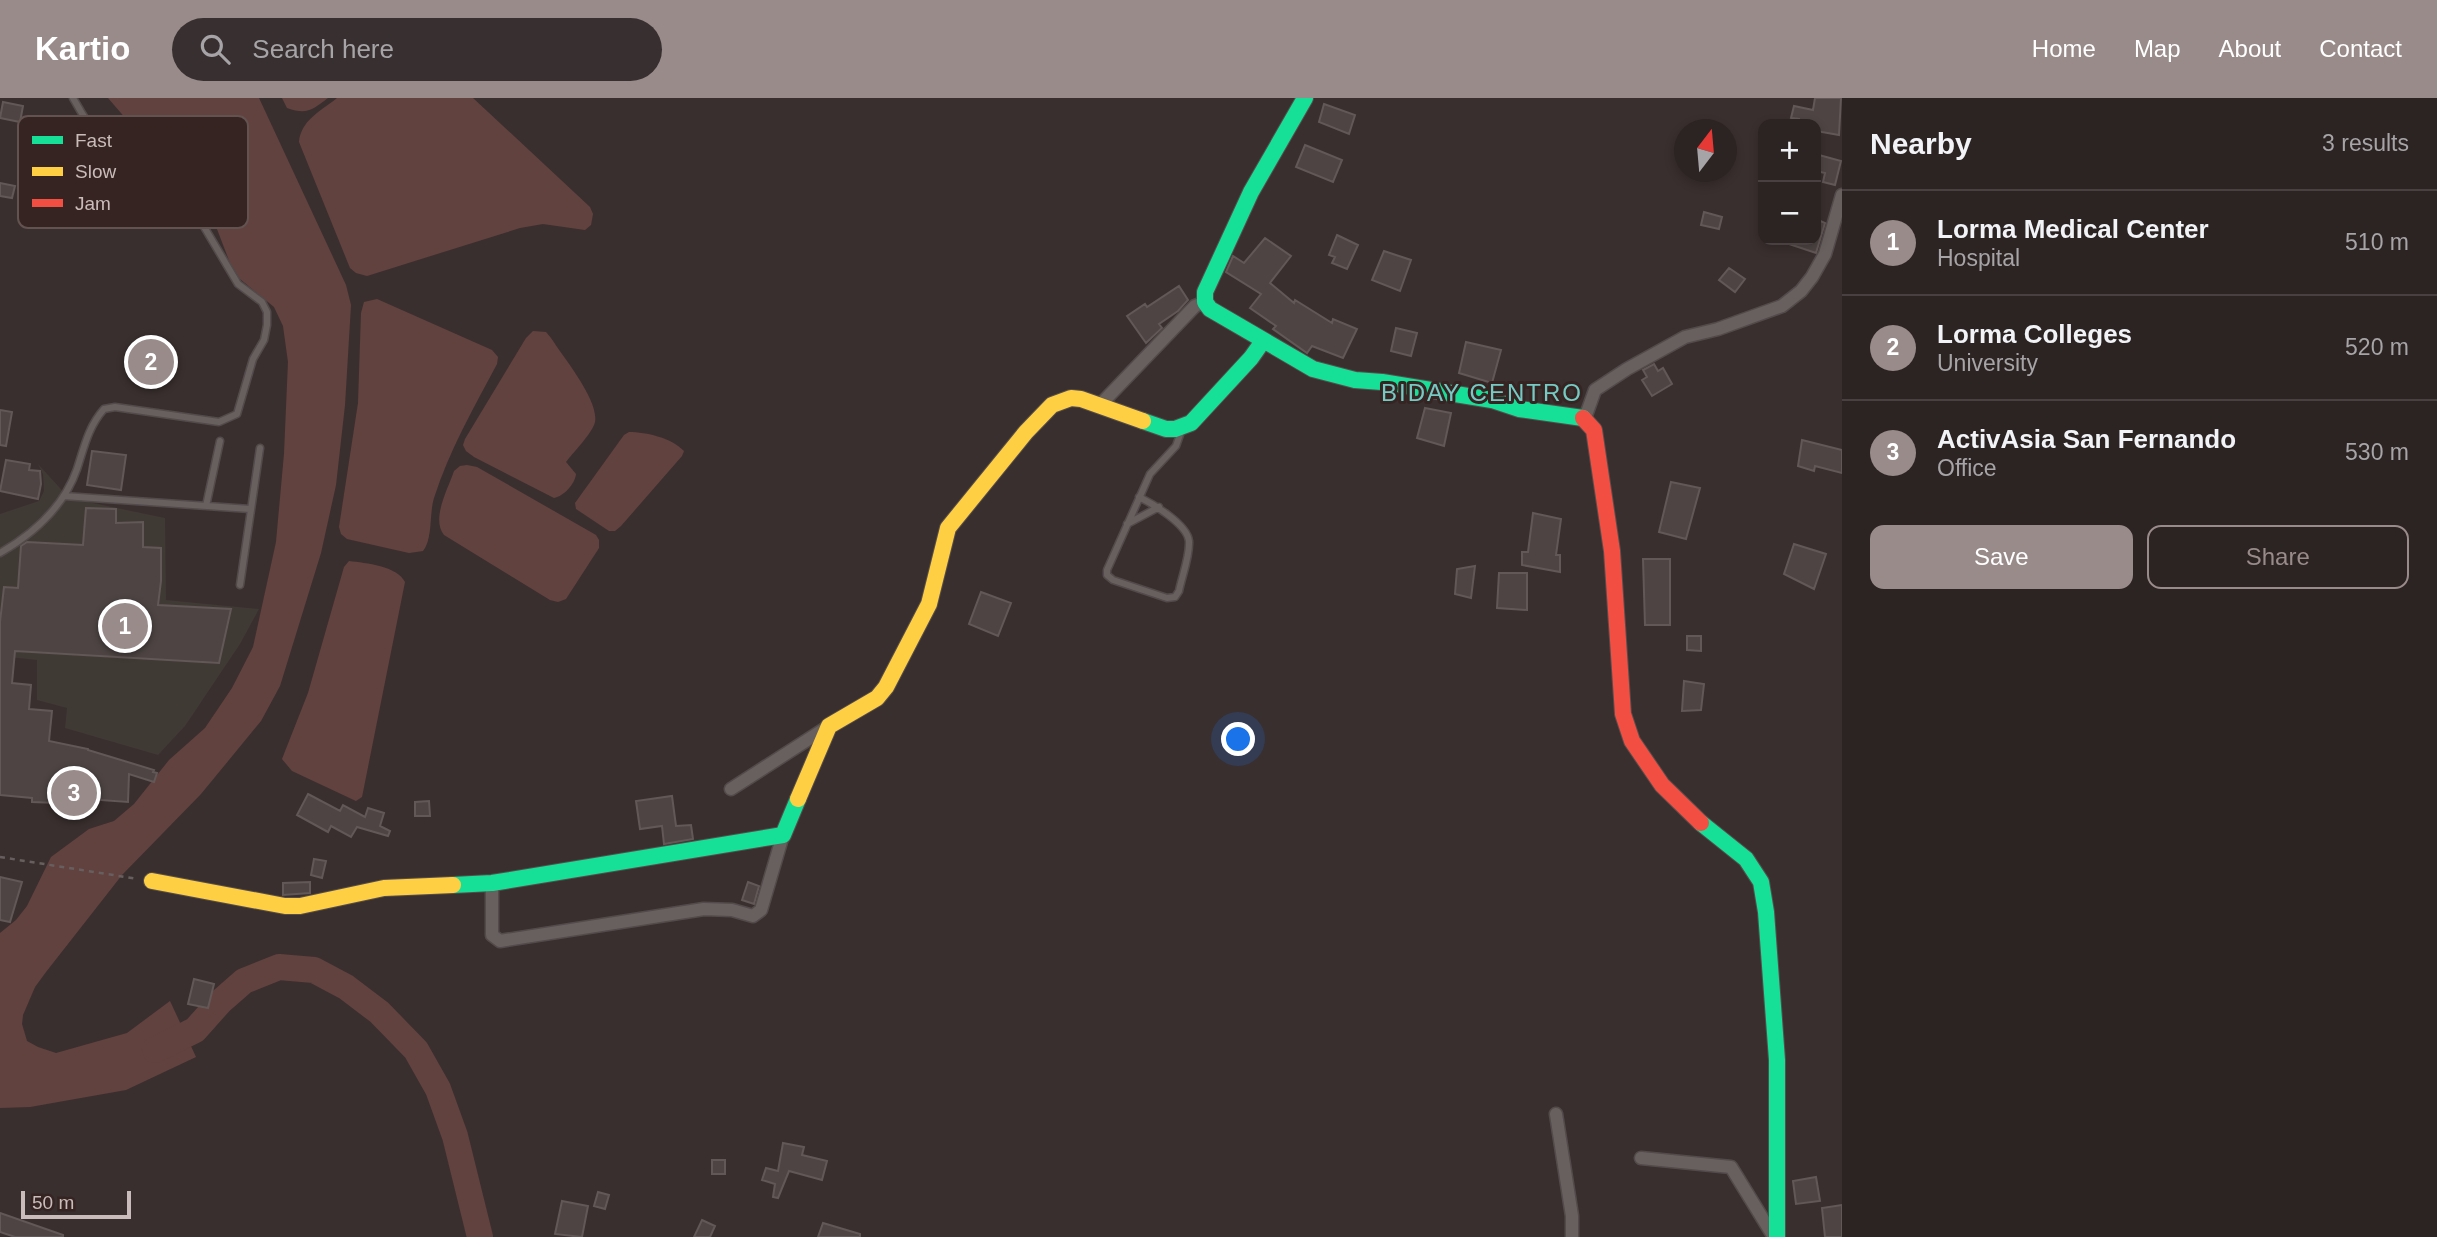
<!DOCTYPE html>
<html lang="en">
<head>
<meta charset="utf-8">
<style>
  :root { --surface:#2c2323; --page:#382f30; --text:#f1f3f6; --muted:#a6a4a6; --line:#484041; --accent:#988b89 }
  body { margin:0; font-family:Arial,sans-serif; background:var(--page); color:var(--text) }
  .controls { position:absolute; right:21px; top:21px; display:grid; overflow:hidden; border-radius:14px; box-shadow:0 4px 10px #0003 }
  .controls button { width:63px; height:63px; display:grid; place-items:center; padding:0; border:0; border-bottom:2px solid var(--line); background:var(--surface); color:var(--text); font:35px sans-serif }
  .compass { position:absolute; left:1674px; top:21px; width:63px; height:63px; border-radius:50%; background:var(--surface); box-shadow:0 4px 10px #0003; rotate:16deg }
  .scale { position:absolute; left:21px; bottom:18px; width:110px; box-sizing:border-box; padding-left:7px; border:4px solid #cabcba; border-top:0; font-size:19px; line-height:24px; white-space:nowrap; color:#cabcba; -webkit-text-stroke:5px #352422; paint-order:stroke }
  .you { position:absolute; left:1239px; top:642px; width:24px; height:24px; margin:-18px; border:5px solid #fff; border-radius:50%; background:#1a73e8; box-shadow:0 0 0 10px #1a73e833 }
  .badge { display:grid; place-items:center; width:46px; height:46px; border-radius:50%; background:var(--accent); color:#fff; font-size:23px; font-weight:700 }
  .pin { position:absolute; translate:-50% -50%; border:4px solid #fff; box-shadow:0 2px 7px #0006 }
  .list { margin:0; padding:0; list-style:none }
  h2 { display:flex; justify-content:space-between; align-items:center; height:91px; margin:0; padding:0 28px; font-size:30px }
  h2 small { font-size:23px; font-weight:400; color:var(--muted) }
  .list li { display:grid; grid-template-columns:46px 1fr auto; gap:21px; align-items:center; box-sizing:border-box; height:105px; padding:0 28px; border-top:2px solid var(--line) }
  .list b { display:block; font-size:26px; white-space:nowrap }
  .list p { margin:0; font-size:23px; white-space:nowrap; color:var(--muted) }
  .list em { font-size:23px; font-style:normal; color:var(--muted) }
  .actions { display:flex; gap:14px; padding:21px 28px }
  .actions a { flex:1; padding:16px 0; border:2px solid var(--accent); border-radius:14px; text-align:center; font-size:24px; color:var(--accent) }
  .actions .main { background:var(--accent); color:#fff }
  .icon { flex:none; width:38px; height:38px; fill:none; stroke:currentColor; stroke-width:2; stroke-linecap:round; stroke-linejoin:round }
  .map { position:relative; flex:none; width:1842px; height:1139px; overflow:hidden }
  header { display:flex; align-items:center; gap:42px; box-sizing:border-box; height:98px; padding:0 35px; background:var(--accent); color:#fff }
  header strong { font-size:33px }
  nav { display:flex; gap:38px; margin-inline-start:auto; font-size:24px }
  .search { width:490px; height:63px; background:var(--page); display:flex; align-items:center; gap:18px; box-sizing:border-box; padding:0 24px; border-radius:38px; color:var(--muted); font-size:26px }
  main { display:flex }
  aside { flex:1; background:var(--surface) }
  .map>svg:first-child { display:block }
  .medical { fill:#403a34 }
  .water { fill:#62423f }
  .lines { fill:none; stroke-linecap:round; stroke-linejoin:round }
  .river { stroke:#62423f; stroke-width:26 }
  .building { fill:#4e4444; stroke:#625857; stroke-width:2 }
  .lane-casing { stroke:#534b4b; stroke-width:9 }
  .street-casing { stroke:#534b4b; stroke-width:15 }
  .fast-casing { stroke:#574d4c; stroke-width:18 }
  .slow-casing { stroke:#574d4c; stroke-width:18 }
  .jam-casing { stroke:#574d4c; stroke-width:18 }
  .path { stroke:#675f5f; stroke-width:2.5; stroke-dasharray:5 5; stroke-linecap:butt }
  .lane { stroke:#68605f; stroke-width:6 }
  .street { stroke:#68605f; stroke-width:12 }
  .fast { stroke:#16e098; stroke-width:16 }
  .slow { stroke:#ffcf43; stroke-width:16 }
  .jam { stroke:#f24e42; stroke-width:16 }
  .labels { text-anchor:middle; stroke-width:6; stroke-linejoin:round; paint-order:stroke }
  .neighbourhood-label { font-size:24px; letter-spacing:2px; fill:#75cac4; stroke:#352422 }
  .key { fill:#352422; stroke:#625250; stroke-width:2 }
  .key-label { font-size:19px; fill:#cabcba }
</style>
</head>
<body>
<header>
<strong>Kartio</strong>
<div class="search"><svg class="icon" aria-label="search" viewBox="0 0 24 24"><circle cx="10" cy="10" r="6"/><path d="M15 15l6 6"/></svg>Search here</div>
<nav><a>Home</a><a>Map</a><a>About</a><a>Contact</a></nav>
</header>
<main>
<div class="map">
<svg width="1842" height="1139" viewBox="0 0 1842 1139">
  <rect width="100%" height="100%" fill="#3a2f2f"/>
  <!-- medical -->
  <path class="medical" d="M 38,366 L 69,400 L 165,420 L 166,502 L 259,511 L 240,546 L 185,628 L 158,657 L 65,630 L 67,610 L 37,602 L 37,562 L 0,558 L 0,416 L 39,403 L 44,393 L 43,376 Z"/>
  <!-- water -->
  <path class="water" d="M 108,0 L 259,0 L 346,187 L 351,207 L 345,307 L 336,387 L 321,455 L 280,588 L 261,623 L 201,696 L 122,777 L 46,874 L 35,889 L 23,917 L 22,926 L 27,943 L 38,949 L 56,955 L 127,935 L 170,903 L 196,959 L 126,992 L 30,1009 L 0,1010 L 0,835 L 16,822 L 27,808 L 51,759 L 89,731 L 114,723 L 134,706 L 169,662 L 205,630 L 232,590 L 253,549 L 276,444 L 284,356 L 288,264 L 283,228 L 274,209 L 240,181 L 230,165 L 191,63 L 172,32 L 139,17 L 127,22 Z
    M 282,0 L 328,0 C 312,12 307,17 287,10 Z
    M 337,0 L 473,0 L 590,109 L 593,116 L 591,127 L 585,132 L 543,126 L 520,130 L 367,178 L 356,175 L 350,170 L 299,44 C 301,22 321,13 337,0 Z
    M 377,201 L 492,252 L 498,259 L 497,266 C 474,309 449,353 434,400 C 429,416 433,441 423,453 L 409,455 L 347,441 L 341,436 L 339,429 L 358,305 L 361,215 L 364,204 Z
    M 533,233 L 546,234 L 551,240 C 563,259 599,302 595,324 C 593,334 573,355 566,364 L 576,376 C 575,386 564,398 554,400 L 474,359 L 466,353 L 463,347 L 465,341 L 526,240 Z
    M 629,334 C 646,334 672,340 684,353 L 682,358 L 621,428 L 615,433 L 609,433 L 576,411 L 575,405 L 624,337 Z
    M 467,367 L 477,369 L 596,437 L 599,442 L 599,450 L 566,501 L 558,504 L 550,502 L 444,437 C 431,421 448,391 454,373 L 460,368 Z
    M 349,463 C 366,465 397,468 405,484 L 362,699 L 356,703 L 292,673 L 282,661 L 308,595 L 344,469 Z"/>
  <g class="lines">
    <!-- river -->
    <path class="river" d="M 155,952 L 195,932 L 220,904 L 244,883 L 279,869 L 314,872 L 346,889 L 379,914 L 416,952 L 438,991 L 455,1038 L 480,1139"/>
  </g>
  <!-- building -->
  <path class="building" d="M 1815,0 L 1841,0 L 1839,37 L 1816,33 L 1816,26 L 1799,26 L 1799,21 L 1791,20 L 1794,8 L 1813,12 Z
    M 3,4 L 23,8 L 20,24 L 0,20 Z
    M 1324,6 L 1355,17 L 1349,36 L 1319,24 Z
    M 1305,47 L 1342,62 L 1333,84 L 1296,69 Z
    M 1819,57 L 1841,63 L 1835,87 L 1823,84 L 1825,75 L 1816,73 Z
    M 0,85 L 15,88 L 12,100 L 0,98 Z
    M 1704,114 L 1722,119 L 1719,131 L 1701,127 Z
    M 1816,121 L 1825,125 L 1816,155 L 1783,144 L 1783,142 L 1816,142 Z
    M 1337,137 L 1358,147 L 1347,171 L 1332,165 L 1335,159 L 1329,157 Z
    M 1265,140 L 1291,158 L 1270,185 L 1294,205 L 1295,202 L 1332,225 L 1333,221 L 1357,231 L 1343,260 L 1312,248 L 1307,255 L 1273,231 L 1276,228 L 1250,210 L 1261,196 L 1226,174 L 1233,158 L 1244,165 Z
    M 1384,153 L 1411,162 L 1400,193 L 1372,182 Z
    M 1729,170 L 1745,181 L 1735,194 L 1719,182 Z
    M 1179,188 L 1188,202 L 1178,213 L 1159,226 L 1162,230 L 1146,245 L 1127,218 L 1145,206 L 1147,209 Z
    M 1396,230 L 1417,235 L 1411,258 L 1391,253 Z
    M 1466,244 L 1501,252 L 1492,285 L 1459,275 Z
    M 1654,266 L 1658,273 L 1663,270 L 1672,286 L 1652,298 L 1642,282 L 1647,279 L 1643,272 Z
    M 1425,310 L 1451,315 L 1444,348 L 1417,340 Z
    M 0,312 L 12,314 L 6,348 L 0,347 Z
    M 1802,342 L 1842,352 L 1842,375 L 1815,368 L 1814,373 L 1798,368 Z
    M 92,353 L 126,357 L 121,392 L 87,387 Z
    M 6,362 L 30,366 L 29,372 L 40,373 L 41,386 L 38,401 L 0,393 Z
    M 1671,384 L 1700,390 L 1686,441 L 1659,434 Z
    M 86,410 L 116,411 L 116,425 L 143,424 L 143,449 L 161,450 L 161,483 L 158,507 L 231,511 L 219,565 L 15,553 L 12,585 L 31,587 L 29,611 L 52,613 L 49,643 L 88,651 L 88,652 L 154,672 L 153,674 L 157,675 L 154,684 L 129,676 L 128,704 L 59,699 L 58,705 L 32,704 L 32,700 L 0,697 L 0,524 L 4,489 L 18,490 L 21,448 L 27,444 L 83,447 Z
    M 1533,415 L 1561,421 L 1556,457 L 1560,457 L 1560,474 L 1522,467 L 1522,454 L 1528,454 Z
    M 1794,446 L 1826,456 L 1814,491 L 1784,476 Z
    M 1643,461 L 1670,461 L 1670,527 L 1645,527 Z
    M 1475,468 L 1471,500 L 1455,496 L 1457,471 Z
    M 1499,475 L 1527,475 L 1527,512 L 1497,510 Z
    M 981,494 L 1011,505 L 998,538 L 969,526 Z
    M 1687,538 L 1701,538 L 1701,553 L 1687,552 Z
    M 1684,583 L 1704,586 L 1701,612 L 1682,613 Z
    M 308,696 L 340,713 L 343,707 L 365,719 L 368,710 L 384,715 L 380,728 L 390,733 L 388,738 L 357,729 L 351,739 L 331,728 L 328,734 L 297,717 Z
    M 672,698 L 676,728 L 691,727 L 693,741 L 664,746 L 662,728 L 640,731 L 636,703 Z
    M 429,703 L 430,718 L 415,718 L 415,704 Z
    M 314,761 L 326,763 L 322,780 L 311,777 Z
    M 0,779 L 22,784 L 10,824 L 0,822 Z
    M 310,784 L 310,795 L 283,797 L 283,785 Z
    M 748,784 L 759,788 L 754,806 L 742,802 Z
    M 194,881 L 214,886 L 208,910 L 188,906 Z
    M 783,1045 L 804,1049 L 802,1057 L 827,1063 L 822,1082 L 789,1073 L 778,1100 L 773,1099 L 775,1086 L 762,1082 L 766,1070 L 778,1073 Z
    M 712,1062 L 725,1062 L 725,1076 L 712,1076 Z
    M 1816,1079 L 1820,1103 L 1796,1106 L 1793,1083 Z
    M 598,1094 L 609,1097 L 605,1111 L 594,1108 Z
    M 562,1103 L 588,1108 L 582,1139 L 555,1136 Z
    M 1842,1107 L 1842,1139 L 1825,1139 L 1822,1110 Z
    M 0,1115 L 63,1137 L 63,1139 L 15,1139 L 0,1134 Z
    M 702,1122 L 715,1128 L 710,1139 L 694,1139 Z
    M 823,1125 L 860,1136 L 860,1139 L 818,1139 Z"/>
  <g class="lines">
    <defs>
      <path id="lane" d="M 64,398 L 250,411
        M 1139,399 C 1153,406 1187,426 1189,443 C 1190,458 1182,478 1179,493 L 1175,499 L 1167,500 L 1113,482 L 1107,477 L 1107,472 L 1150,376 L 1176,348 L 1182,331
        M 206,408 L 220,343
        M 1127,426 L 1159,409
        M 0,455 C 33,436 64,408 77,371 C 84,350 88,329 104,311 L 115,309 L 219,324 L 237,316 L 253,261 L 264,242 L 267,227 L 267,214 L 262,204 L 238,186 L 165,63 C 148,47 132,65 117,58 C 102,52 81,14 73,0
        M 240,487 L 260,350"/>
      <path id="street" d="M 1100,307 L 1195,208 L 1205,204
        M 1585,320 L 1595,292 L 1627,271 L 1685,239 L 1718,231 L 1782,208 L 1801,193 L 1812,179 L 1825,156 L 1842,97
        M 731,691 L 829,628
        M 492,785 L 492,837 L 500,843 L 704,811 L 732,812 L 753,818 L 761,812 L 783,737
        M 1556,1016 L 1572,1118 L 1572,1139
        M 1641,1060 L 1731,1069 L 1774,1139"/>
      <path id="fast" d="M 1305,0 L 1251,94 L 1205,194 L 1205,204 L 1210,211 L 1313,271 L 1355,282 L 1382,284 L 1492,302 L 1519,311 L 1583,320
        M 1143,323 L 1166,331 L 1175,331 L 1191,325 L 1251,260 L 1263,243
        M 1701,725 L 1746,761 L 1761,784 L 1766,814 L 1777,962 L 1777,1139
        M 453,787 L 492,785 L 783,737 L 798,701"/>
      <path id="slow" d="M 798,701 L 829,628 L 877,600 L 886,589 L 929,506 L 948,430 L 1026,334 L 1052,307 L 1071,300 L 1081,301 L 1143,323
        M 152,783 L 285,808 L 300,808 L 384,790 L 453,787"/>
      <path id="jam" d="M 1583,320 L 1594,332 L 1612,453 L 1623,616 L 1632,643 L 1662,687 L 1701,725"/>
    </defs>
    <!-- lane casing -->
    <use href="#lane" class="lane-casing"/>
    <!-- street casing -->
    <use href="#street" class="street-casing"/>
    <!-- fast casing -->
    <use href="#fast" class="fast-casing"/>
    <!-- slow casing -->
    <use href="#slow" class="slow-casing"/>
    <!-- jam casing -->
    <use href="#jam" class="jam-casing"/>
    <!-- path -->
    <path class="path" d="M 0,759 L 138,781"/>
    <!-- lane -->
    <use href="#lane" class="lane"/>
    <!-- street -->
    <use href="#street" class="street"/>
    <!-- fast -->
    <use href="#fast" class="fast"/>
    <!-- slow -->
    <use href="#slow" class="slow"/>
    <!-- jam -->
    <use href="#jam" class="jam"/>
  </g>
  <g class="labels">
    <!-- neighbourhood labels -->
    <g class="neighbourhood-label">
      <text x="1482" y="303">BIDAY CENTRO</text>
    </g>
  </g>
  <!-- legend -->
  <rect x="18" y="18" width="230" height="112" rx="10" class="key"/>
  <rect x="32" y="38" width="31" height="8" fill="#16e098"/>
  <rect x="32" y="69" width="31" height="9" fill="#ffcf43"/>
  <rect x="32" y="101" width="31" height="8" fill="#f24e42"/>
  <g class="key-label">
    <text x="75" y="49">Fast</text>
    <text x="75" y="80">Slow</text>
    <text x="75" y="112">Jam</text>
  </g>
</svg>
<div class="controls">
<button>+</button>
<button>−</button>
</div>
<svg class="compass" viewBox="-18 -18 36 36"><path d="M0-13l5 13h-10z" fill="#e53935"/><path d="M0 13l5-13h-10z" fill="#a6a4a6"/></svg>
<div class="scale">50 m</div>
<div class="you"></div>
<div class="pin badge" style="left:125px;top:528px">1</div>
<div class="pin badge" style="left:151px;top:264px">2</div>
<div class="pin badge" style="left:74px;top:695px">3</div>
</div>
<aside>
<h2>Nearby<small>3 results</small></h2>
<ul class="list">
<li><span class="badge">1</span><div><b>Lorma Medical Center</b><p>Hospital</p></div><em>510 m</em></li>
<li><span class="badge">2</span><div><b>Lorma Colleges</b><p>University</p></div><em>520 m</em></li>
<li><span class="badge">3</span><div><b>ActivAsia San Fernando</b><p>Office</p></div><em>530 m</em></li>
</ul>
<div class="actions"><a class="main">Save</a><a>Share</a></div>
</aside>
</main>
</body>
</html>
